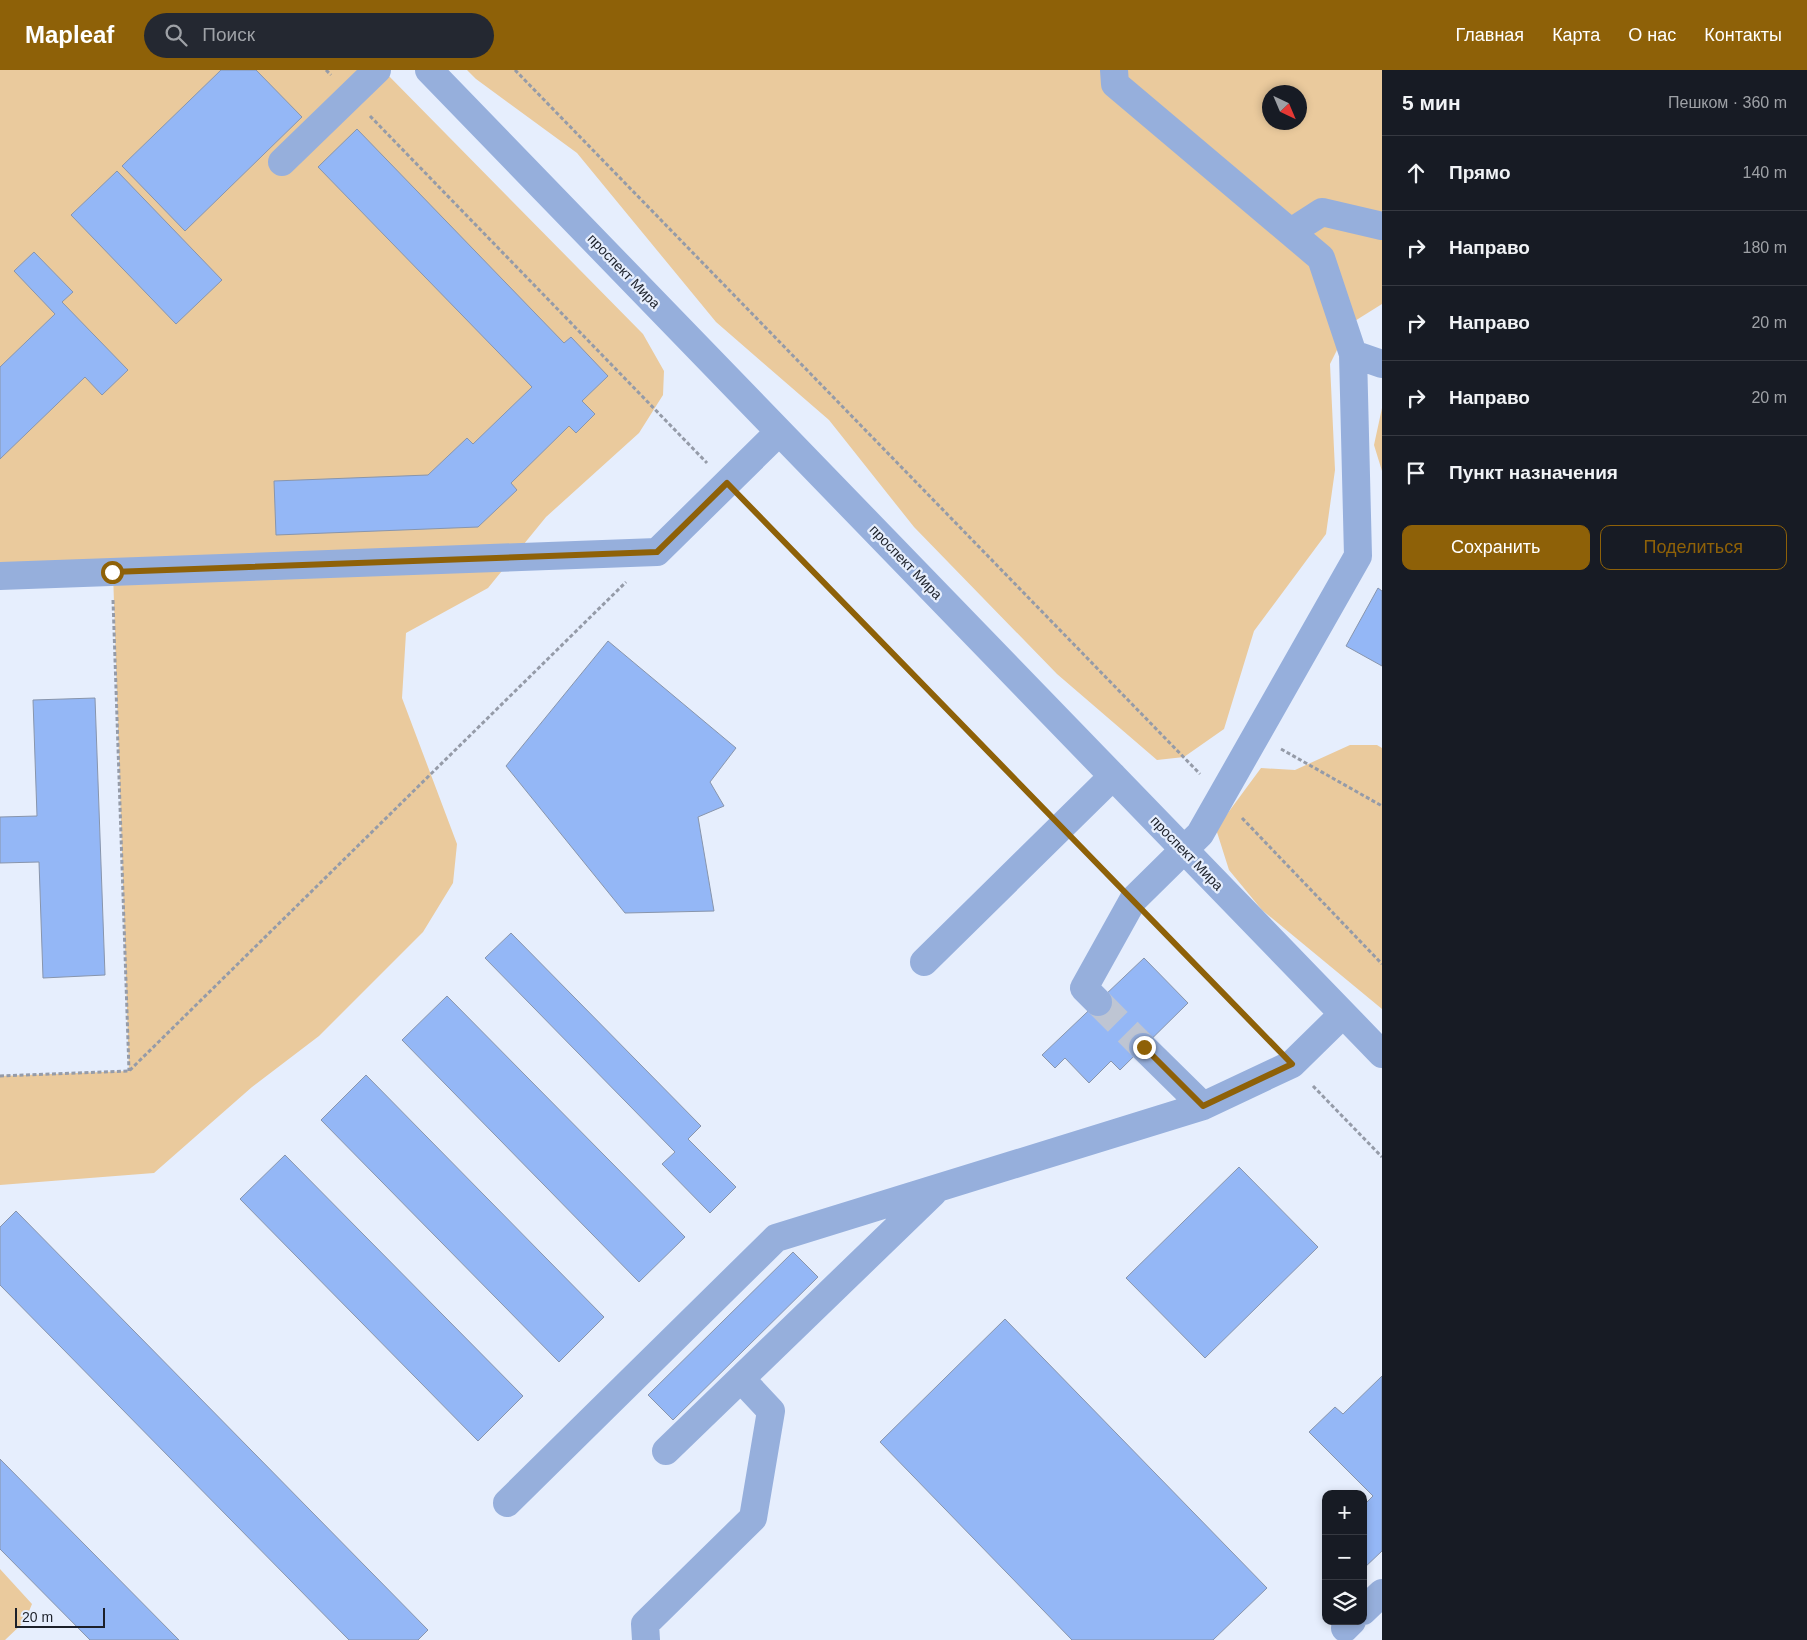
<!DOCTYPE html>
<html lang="ru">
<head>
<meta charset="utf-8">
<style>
  :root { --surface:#171b24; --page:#242831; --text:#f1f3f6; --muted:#9ea1a6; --line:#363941; --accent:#8e6108 }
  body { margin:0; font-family:Helvetica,sans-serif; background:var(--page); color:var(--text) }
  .controls { position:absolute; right:15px; bottom:15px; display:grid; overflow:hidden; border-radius:10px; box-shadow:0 2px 8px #0003 }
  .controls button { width:45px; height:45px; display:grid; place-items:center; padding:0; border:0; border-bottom:1px solid var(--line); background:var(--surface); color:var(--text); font:25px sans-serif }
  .compass { position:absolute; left:1262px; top:15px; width:45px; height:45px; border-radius:50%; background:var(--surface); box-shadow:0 2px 8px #0003; rotate:136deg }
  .scale { position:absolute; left:15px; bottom:12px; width:90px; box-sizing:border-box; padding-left:5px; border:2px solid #1c2029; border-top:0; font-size:14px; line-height:18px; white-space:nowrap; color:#1c2029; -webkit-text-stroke:4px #e6eefd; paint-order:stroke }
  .stop { position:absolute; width:15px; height:15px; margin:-11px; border:4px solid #8e6108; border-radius:50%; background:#fff }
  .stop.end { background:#8e6108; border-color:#fff; box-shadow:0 1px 5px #0008 }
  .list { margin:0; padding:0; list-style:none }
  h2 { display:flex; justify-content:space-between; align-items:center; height:65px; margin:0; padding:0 20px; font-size:21px }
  h2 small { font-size:16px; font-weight:400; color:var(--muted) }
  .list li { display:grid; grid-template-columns:32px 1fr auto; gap:15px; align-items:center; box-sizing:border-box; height:75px; padding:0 20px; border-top:1px solid var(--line) }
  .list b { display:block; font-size:19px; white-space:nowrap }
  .list em { font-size:16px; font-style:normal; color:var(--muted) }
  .actions { display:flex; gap:10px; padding:15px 20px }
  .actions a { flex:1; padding:11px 0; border:1px solid var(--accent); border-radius:10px; text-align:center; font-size:18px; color:var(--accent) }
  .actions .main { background:var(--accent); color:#fff }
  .icon { flex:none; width:28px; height:28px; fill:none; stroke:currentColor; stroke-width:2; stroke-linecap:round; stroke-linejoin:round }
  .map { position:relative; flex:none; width:1382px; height:1570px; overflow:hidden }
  header { display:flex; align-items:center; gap:30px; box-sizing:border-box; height:70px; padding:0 25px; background:var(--accent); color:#fff }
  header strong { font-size:24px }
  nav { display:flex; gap:28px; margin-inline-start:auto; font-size:18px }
  .search { width:350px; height:45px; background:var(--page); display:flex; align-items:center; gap:12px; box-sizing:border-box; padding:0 18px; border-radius:28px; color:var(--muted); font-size:19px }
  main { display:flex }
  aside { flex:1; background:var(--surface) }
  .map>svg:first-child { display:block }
  .green { fill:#eaca9d; fill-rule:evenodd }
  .building { fill:#94b7f6; stroke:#8895ac }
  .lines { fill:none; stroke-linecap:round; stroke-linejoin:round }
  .minor-tunnel { stroke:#bec5d3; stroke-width:28; stroke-dasharray:28 14; stroke-linecap:butt }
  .path { stroke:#959ba8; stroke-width:3; stroke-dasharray:4 2.5; stroke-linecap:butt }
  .minor { stroke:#96afdc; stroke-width:28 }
  .route { stroke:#8e6108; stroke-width:6 }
  .labels { text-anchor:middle; stroke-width:4.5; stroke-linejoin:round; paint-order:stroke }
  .street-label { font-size:14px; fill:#1c2029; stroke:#e6eefd }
</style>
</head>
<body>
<header>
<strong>Mapleaf</strong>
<div class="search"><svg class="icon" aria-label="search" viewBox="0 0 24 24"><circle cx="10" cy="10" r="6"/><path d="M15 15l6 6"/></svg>Поиск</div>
<nav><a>Главная</a><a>Карта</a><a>О нас</a><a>Контакты</a></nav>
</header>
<main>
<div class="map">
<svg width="1382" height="1570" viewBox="0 0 1382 1570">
  <rect width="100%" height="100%" fill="#e6eefd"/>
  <!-- green -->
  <path class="green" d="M 0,0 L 383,0 L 643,264 L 664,301 L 663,325 L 639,363 L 546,447 L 488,518 L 406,563 L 402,628 L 457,774 L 453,813 L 423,862 L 319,966 L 252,1017 L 154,1103 L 0,1115 L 0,1006 L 129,1001 L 113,502 L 0,506 Z
    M 467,0 L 1382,0 L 1382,234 L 1350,254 L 1330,294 L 1335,400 L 1326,464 L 1254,561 L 1224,659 L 1184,687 L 1157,690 L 1057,604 L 914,457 L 829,350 L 716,252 L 577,83 L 476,9 ZM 1270,22 L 1300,22 L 1300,52 L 1270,52 Z
    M 1382,338 L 1382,401 L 1374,375 Z
    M 1350,675 L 1377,675 L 1382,678 L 1382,939 L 1262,840 L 1229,800 L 1216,759 L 1261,698 L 1295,700 Z
    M 0,1499 L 32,1534 L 25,1551 L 5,1570 L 0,1570 Z"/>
  <!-- building -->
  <path class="building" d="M 221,0 L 256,0 L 302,47 L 185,161 L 122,96 Z
    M 357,59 L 564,273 L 571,267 L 608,306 L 582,331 L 595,344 L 576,363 L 569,356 L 511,413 L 517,420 L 478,457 L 276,465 L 274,411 L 428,405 L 467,368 L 473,374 L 532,317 L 318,97 Z
    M 117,101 L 222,210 L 176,254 L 71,145 Z
    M 34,182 L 73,222 L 62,232 L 128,300 L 102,325 L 85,307 L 0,389 L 0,297 L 55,244 L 14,201 Z
    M 1378,518 L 1382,521 L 1382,596 L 1346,576 Z
    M 608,571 L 736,678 L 710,712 L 724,736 L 698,747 L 714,841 L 625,843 L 506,696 Z
    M 95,628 L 105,905 L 43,908 L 39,792 L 0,793 L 0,747 L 37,746 L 33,630 Z
    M 511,863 L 701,1056 L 688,1069 L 736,1117 L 710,1143 L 662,1094 L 675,1082 L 485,888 Z
    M 1144,888 L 1188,933 L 1120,1000 L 1111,991 L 1089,1013 L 1065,988 L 1055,998 L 1042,985 Z
    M 447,926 L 685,1167 L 639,1212 L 402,970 Z
    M 366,1005 L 604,1247 L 559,1292 L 321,1050 Z
    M 285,1085 L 523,1326 L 478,1371 L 240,1129 Z
    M 1239,1097 L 1318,1177 L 1205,1288 L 1126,1208 Z
    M 16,1141 L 428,1560 L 418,1570 L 349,1570 L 0,1215 L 0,1157 Z
    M 793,1182 L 818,1207 L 673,1350 L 648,1325 Z
    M 1005,1249 L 1267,1518 L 1213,1570 L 1072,1570 L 880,1372 Z
    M 1382,1306 L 1382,1481 L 1363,1499 L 1363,1436 L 1373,1426 L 1309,1362 L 1335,1337 L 1343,1344 Z
    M 0,1389 L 179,1570 L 90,1570 L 0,1479 Z"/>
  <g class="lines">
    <!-- minor-tunnel -->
    <path class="minor-tunnel" d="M 1098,932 L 1143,977"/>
    <!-- path -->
    <path class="path" d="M 326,0 L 331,5
      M 515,0 L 1200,704
      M 370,46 L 707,393
      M 746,433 L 1042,737
      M 113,530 L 129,1001
      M 1281,679 L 1382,736
      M 1242,748 L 1382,894
      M 1081,777 L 1113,810
      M 1154,852 L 1270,972
      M 0,1006 L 129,1001 L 626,512
      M 1313,1016 L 1382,1087"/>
    <!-- minor -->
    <path class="minor" d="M 429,0 L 1382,984
      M 282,92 L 377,0
      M 1291,162 L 1322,142 L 1382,156
      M 1353,284 L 1382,294
      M 0,506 L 657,482 L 779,362
      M 924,892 L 1113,706
      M 1098,932 L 1084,918 L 1133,830 L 1200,764 L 1358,486 L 1353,284 L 1321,188 L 1115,14 L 1114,0
      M 1143,977 L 1203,1036
      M 666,1381 L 933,1123
      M 507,1433 L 776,1168 L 1203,1036 L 1292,994 L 1343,944
      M 1363,1541 L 1382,1523
      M 1345,1558 L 1352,1551
      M 646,1570 L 645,1554 L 753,1448 L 771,1341 L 741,1309"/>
  </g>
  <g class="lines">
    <!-- route -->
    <path class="route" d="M 112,502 L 657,482 L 727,413 L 1292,994 L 1203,1036 L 1144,977"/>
  </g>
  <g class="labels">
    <!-- street labels -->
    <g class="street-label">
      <text transform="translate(624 201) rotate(46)" y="5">проспект Мира</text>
      <text transform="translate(906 492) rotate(46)" y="5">проспект Мира</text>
      <text transform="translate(1187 783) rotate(46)" y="5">проспект Мира</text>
    </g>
  </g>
</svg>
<div class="controls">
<button>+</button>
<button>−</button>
<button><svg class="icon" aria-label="layers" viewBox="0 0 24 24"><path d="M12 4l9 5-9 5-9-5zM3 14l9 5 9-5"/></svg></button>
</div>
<svg class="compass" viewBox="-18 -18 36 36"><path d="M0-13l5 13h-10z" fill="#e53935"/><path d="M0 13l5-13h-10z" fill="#9ea1a6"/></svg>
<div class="scale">20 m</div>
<div class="stop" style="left:112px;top:502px"></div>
<div class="stop end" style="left:1144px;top:977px"></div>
</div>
<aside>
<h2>5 мин<small>Пешком · 360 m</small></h2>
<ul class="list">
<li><svg class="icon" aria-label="ahead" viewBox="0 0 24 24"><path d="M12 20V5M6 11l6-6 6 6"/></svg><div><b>Прямо</b></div><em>140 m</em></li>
<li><svg class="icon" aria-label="right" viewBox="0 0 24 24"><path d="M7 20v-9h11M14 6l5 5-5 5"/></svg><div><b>Направо</b></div><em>180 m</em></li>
<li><svg class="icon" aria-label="right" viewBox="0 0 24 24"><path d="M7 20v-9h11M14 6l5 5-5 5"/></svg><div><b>Направо</b></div><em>20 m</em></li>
<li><svg class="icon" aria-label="right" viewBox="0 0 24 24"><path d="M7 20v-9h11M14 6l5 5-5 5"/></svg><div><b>Направо</b></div><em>20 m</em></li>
<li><svg class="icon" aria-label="arrive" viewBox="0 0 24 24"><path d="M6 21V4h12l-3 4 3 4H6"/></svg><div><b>Пункт назначения</b></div></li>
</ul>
<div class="actions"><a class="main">Сохранить</a><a>Поделиться</a></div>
</aside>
</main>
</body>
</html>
